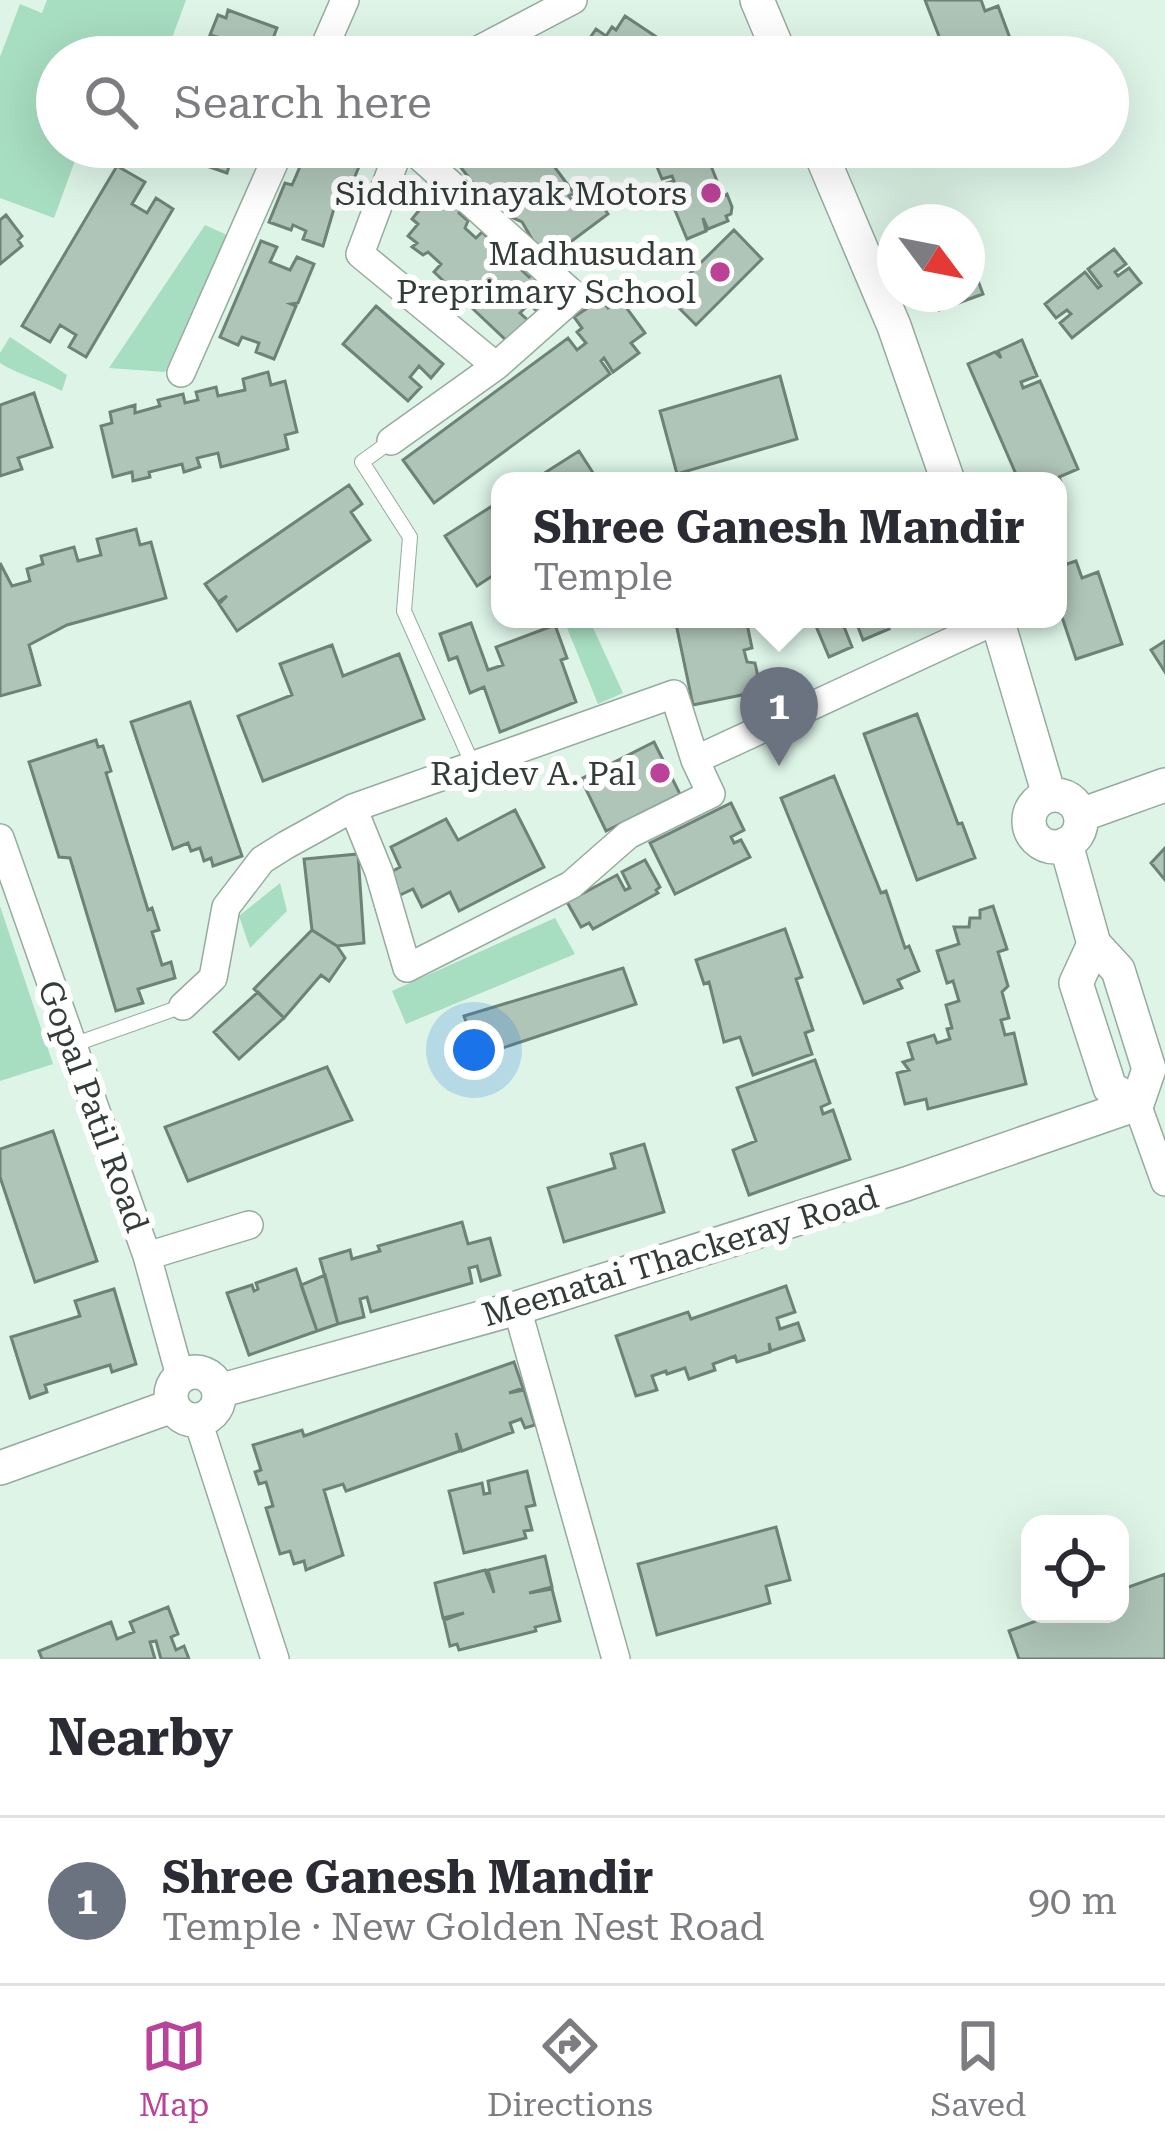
<!DOCTYPE html>
<html lang="en">
<head>
<meta charset="utf-8">
<style>
  :root { --surface:#fff; --page:#f2f2f3; --text:#2b2b33; --muted:#7c7c81; --line:#e1e1e2; --accent:#ba4298 }
  body { margin:0; font-family:"Roboto Serif",serif; background:var(--page); color:var(--text) }
  .controls { position:absolute; right:36px; bottom:36px; display:grid; overflow:hidden; border-radius:24px; box-shadow:0 12px 48px #0002 }
  .controls button { width:108px; height:108px; display:grid; place-items:center; padding:0; border:0; border-bottom:3px solid var(--line); background:var(--surface); color:var(--text); font:60px sans-serif }
  .compass { position:absolute; left:877px; top:204px; width:108px; height:108px; border-radius:50%; background:var(--surface); box-shadow:0 12px 48px #0002; rotate:122deg }
  .you { position:absolute; left:474px; top:1050px; width:42px; height:42px; margin:-30px; border:9px solid #fff; border-radius:50%; background:#1a73e8; box-shadow:0 0 0 18px #1a73e833 }
  .badge { display:grid; place-items:center; width:78px; height:78px; border-radius:50%; background:var(--accent); color:#fff; font-size:39px; font-weight:700 }
  .pin { position:absolute; translate:-50% -99px; filter:drop-shadow(0 3px 6px #0008) }
  .pin::after { content:''; position:absolute; top:63px; width:42px; height:36px; background:inherit; clip-path:polygon(0 0,100% 0,50% 100%) }
  .popup { position:absolute; left:491px; top:472px; width:576px; height:156px; box-sizing:border-box; display:grid; place-content:center; border-radius:24px; background:var(--surface); filter:drop-shadow(0 3px 9px #0005); font-size:39px; white-space:nowrap; color:var(--muted) }
  .popup b { font-size:45px; color:var(--text) }
  .popup::after { content:''; position:absolute; left:50%; top:100%; margin-left:-24px; border:24px solid transparent; border-top-color:var(--surface) }
  .list { margin:0; padding:0; list-style:none }
  h2 { display:flex; justify-content:space-between; align-items:center; height:156px; margin:0; padding:0 48px; font-size:51px }
  h2 small { font-size:39px; font-weight:400; color:var(--muted) }
  .list li { display:grid; grid-template-columns:78px 1fr auto; gap:36px; align-items:center; box-sizing:border-box; height:168px; padding:0 48px; border-top:3px solid var(--line) }
  .list b { display:block; font-size:45px; white-space:nowrap }
  .list p { margin:0; font-size:39px; white-space:nowrap; color:var(--muted) }
  .list em { font-size:39px; font-style:normal; color:var(--muted) }
  .icon { flex:none; width:66px; height:66px; fill:none; stroke:currentColor; stroke-width:2; stroke-linecap:round; stroke-linejoin:round }
  .map { position:relative; flex:none; width:1165px; height:1659px; overflow:hidden }
  .search { position:absolute; background:var(--surface); box-shadow:0 12px 48px #0002; left:36px; right:36px; top:36px; height:132px; display:flex; align-items:center; gap:30px; box-sizing:border-box; padding:0 42px; border-radius:66px; color:var(--muted); font-size:45px }
  .sheet { height:324px; background:var(--surface) }
  nav { display:flex; justify-content:space-around; align-items:center; box-sizing:border-box; height:168px; border-top:3px solid var(--line); background:var(--surface); font-size:33px; color:var(--muted) }
  nav a { display:grid; justify-items:center; gap:6px }
  nav .on { color:var(--accent) }
  .map>svg:first-child { display:block }
  .green { fill:#a7ddc0 }
  .building { fill:#afc5b8; stroke:#6e8277; stroke-width:3 }
  .lines { fill:none; stroke-linecap:round; stroke-linejoin:round }
  .service-casing { stroke:#96ab9f; stroke-width:16 }
  .minor-casing { stroke:#96ab9f; stroke-width:30 }
  .tertiary-casing { stroke:#96ab9f; stroke-width:36 }
  .service { stroke:#fff; stroke-width:14 }
  .minor { stroke:#fff; stroke-width:27 }
  .tertiary { stroke:#fff; stroke-width:33 }
  .poi-dot { fill:#ba4298; stroke:#fff; stroke-width:4.5 }
  .labels { text-anchor:middle; stroke-width:12; stroke-linejoin:round; paint-order:stroke }
  .poi-label { font-size:33px; fill:#333c37; stroke:#fff; text-anchor:end }
  .street-label { font-size:33px; fill:#333c37; stroke:#fff }
</style>
</head>
<body>
<div class="map">
<svg width="1165" height="1659" viewBox="0 0 1165 1659">
  <rect width="100%" height="100%" fill="#ddf4e7"/>
  <!-- green -->
  <path class="green" d="M 47,0 L 186,0 L 165,57 L 57,57 L 57,147 L 80,147 L 54,218 L 0,198 L 0,57 L 20,4 L 42,13 Z
    M 205,225 L 227,235 L 165,372 L 109,368 Z
    M 10,337 L 67,375 L 62,391 C 42,380 19,375 0,363 L 0,353 Z
    M 575,619 L 589,619 L 623,693 L 598,704 L 565,623 Z
    M 280,883 L 287,911 L 250,948 L 239,916 Z
    M 0,906 L 53,1064 L 0,1081 Z
    M 555,918 L 575,954 L 406,1024 L 392,991 Z"/>
  <!-- building -->
  <path class="building" d="M 925,0 L 981,0 L 985,11 L 998,6 L 1011,41 L 969,57 L 947,57 Z
    M 228,10 L 277,28 L 272,41 L 281,44 L 277,54 L 269,51 L 267,57 L 215,57 L 221,38 L 210,35 L 218,15 L 226,18 Z
    M 625,16 L 658,38 L 646,57 L 631,52 L 628,57 L 589,57 L 591,54 L 583,48 L 596,29 L 606,36 L 612,27 L 616,30 Z
    M 181,147 L 235,147 L 242,150 L 237,165 L 230,163 L 227,173 L 178,156 Z
    M 299,147 L 367,147 L 349,191 L 340,188 L 323,246 L 303,239 L 306,231 L 293,225 L 291,230 L 269,222 L 285,183 L 292,185 L 296,176 L 301,164 L 294,161 Z
    M 445,147 L 523,147 L 537,166 L 548,158 L 574,193 L 569,196 L 575,205 L 581,201 L 584,205 L 596,197 L 608,214 L 545,261 L 522,222 L 493,209 Z
    M 649,147 L 708,147 L 705,151 L 723,196 L 727,194 L 732,207 L 731,214 L 726,216 L 728,221 L 708,229 L 703,218 L 706,231 L 687,239 L 664,184 L 674,181 L 672,176 L 662,179 Z
    M 117,166 L 145,182 L 132,204 L 147,213 L 156,198 L 173,209 L 86,357 L 69,347 L 76,335 L 60,325 L 50,342 L 22,326 Z
    M 446,194 L 462,208 L 459,213 L 468,221 L 465,228 L 476,238 L 482,232 L 529,277 L 533,274 L 559,298 L 542,316 L 529,304 L 520,313 L 530,322 L 510,344 L 434,272 L 441,264 L 428,252 L 423,255 L 412,247 L 417,243 L 408,236 L 418,224 L 412,219 L 429,198 L 437,205 Z
    M 6,215 L 22,236 L 18,240 L 22,246 L 0,264 L 0,220 Z
    M 734,230 L 762,259 L 696,325 L 667,296 Z
    M 261,241 L 277,247 L 270,262 L 290,270 L 297,257 L 314,264 L 298,303 L 291,304 L 296,306 L 274,359 L 256,352 L 259,343 L 242,337 L 238,345 L 220,337 Z
    M 1114,249 L 1126,264 L 1115,272 L 1118,276 L 1129,268 L 1141,283 L 1072,338 L 1060,323 L 1071,314 L 1067,310 L 1056,318 L 1045,304 L 1085,272 L 1098,288 L 1101,286 L 1088,269 Z
    M 967,251 L 983,294 L 939,310 L 933,294 L 967,294 Z
    M 601,299 L 608,308 L 620,299 L 645,333 L 631,343 L 639,353 L 613,372 L 604,358 L 601,361 L 610,374 L 434,503 L 403,460 L 568,338 L 577,350 L 586,343 L 577,332 L 582,328 L 574,317 Z
    M 376,306 L 443,364 L 431,378 L 419,366 L 410,377 L 421,387 L 408,401 L 343,344 Z
    M 1022,340 L 1037,376 L 1021,382 L 1023,388 L 1040,381 L 1078,469 L 1059,477 L 1064,489 L 1058,492 L 1058,481 L 1019,481 L 968,364 L 995,352 L 1001,358 L 998,351 Z
    M 268,372 L 271,385 L 285,381 L 297,432 L 285,435 L 288,449 L 221,467 L 218,453 L 197,458 L 200,467 L 184,472 L 182,464 L 149,472 L 150,477 L 133,481 L 132,472 L 113,477 L 101,426 L 112,423 L 110,412 L 135,405 L 135,413 L 160,406 L 158,400 L 183,394 L 185,403 L 198,400 L 196,392 L 216,387 L 218,396 L 245,390 L 243,379 Z
    M 780,376 L 797,439 L 677,474 L 660,411 Z
    M 34,393 L 52,447 L 18,458 L 22,469 L 0,476 L 0,405 Z
    M 579,451 L 597,479 L 532,481 Z
    M 349,485 L 362,504 L 351,512 L 370,540 L 237,631 L 219,604 L 227,596 L 218,602 L 205,584 Z
    M 500,501 L 500,571 L 477,586 L 445,536 Z
    M 136,529 L 140,545 L 151,542 L 166,598 L 67,625 L 29,645 L 40,685 L 0,696 L 0,563 L 12,586 L 30,581 L 27,569 L 43,564 L 41,556 L 74,547 L 78,561 L 101,555 L 97,539 Z
    M 1076,561 L 1082,578 L 1098,572 L 1122,644 L 1076,659 L 1058,605 L 1058,567 Z
    M 675,619 L 746,619 L 752,648 L 744,650 L 747,662 L 755,663 L 761,691 L 693,705 Z
    M 813,619 L 841,619 L 852,647 L 829,657 Z
    M 855,619 L 884,619 L 889,629 L 863,640 Z
    M 471,623 L 488,670 L 503,665 L 496,647 L 555,625 L 567,658 L 561,660 L 576,702 L 500,732 L 484,687 L 470,693 L 457,657 L 449,660 L 440,634 Z
    M 1165,641 L 1165,672 L 1151,650 Z
    M 332,645 L 343,676 L 399,654 L 424,719 L 263,781 L 238,716 L 292,695 L 280,664 Z
    M 190,702 L 242,856 L 213,866 L 211,858 L 204,861 L 200,848 L 191,851 L 188,843 L 173,849 L 131,722 Z
    M 917,714 L 958,824 L 962,823 L 975,858 L 917,880 L 864,734 Z
    M 96,740 L 98,747 L 103,746 L 111,771 L 106,773 L 148,910 L 152,908 L 159,930 L 152,932 L 162,965 L 171,962 L 175,978 L 138,989 L 143,1003 L 116,1011 L 70,858 L 59,857 L 29,762 Z
    M 654,742 L 680,794 L 606,831 L 581,779 Z
    M 834,776 L 881,893 L 886,891 L 905,948 L 909,946 L 919,971 L 898,980 L 902,988 L 864,1003 L 781,798 Z
    M 731,803 L 744,830 L 731,837 L 734,843 L 741,840 L 750,857 L 675,894 L 650,843 Z
    M 515,810 L 544,867 L 459,911 L 450,892 L 422,907 L 413,889 L 400,895 L 389,873 L 400,867 L 391,847 L 446,819 L 458,840 Z
    M 1165,848 L 1165,880 L 1151,863 Z
    M 358,854 L 364,943 L 337,946 L 312,930 L 304,859 Z
    M 645,860 L 660,887 L 656,890 L 658,893 L 593,929 L 589,923 L 581,927 L 567,902 L 617,875 L 625,890 L 630,888 L 622,872 Z
    M 993,906 L 1007,949 L 998,952 L 1008,986 L 1002,992 L 1009,1018 L 1001,1020 L 1005,1035 L 1014,1033 L 1026,1084 L 928,1109 L 926,1099 L 905,1104 L 897,1073 L 909,1070 L 903,1062 L 913,1059 L 908,1043 L 934,1035 L 937,1043 L 950,1039 L 947,1029 L 952,1028 L 946,1005 L 959,1001 L 953,981 L 947,983 L 937,951 L 959,944 L 954,927 L 969,927 L 970,918 L 980,918 L 980,910 Z
    M 785,929 L 802,977 L 796,979 L 813,1030 L 805,1033 L 812,1054 L 753,1075 L 740,1037 L 724,1042 L 709,982 L 704,984 L 696,960 Z
    M 312,930 L 337,946 L 345,958 L 329,981 L 321,975 L 284,1018 L 254,989 Z
    M 623,968 L 636,1004 L 478,1056 L 464,1016 Z
    M 258,992 L 284,1018 L 239,1059 L 214,1032 Z
    M 815,1060 L 830,1103 L 821,1107 L 823,1114 L 833,1110 L 850,1159 L 749,1195 L 733,1150 L 756,1141 L 737,1088 Z
    M 327,1067 L 352,1120 L 188,1181 L 165,1127 Z
    M 53,1131 L 97,1261 L 35,1282 L 0,1177 L 0,1149 Z
    M 644,1144 L 664,1212 L 564,1242 L 548,1188 L 615,1168 L 611,1154 Z
    M 462,1222 L 468,1244 L 490,1238 L 500,1275 L 481,1281 L 477,1266 L 469,1268 L 472,1283 L 371,1312 L 367,1297 L 360,1299 L 364,1317 L 338,1324 L 320,1259 L 350,1250 L 352,1259 L 380,1251 L 378,1246 Z
    M 296,1269 L 317,1331 L 249,1355 L 227,1293 L 252,1285 L 254,1291 L 258,1289 L 256,1283 Z
    M 325,1275 L 338,1324 L 317,1331 L 301,1285 Z
    M 786,1286 L 795,1312 L 777,1318 L 780,1329 L 798,1323 L 804,1340 L 771,1351 L 769,1343 L 770,1352 L 737,1362 L 735,1356 L 713,1364 L 715,1370 L 689,1379 L 685,1368 L 667,1374 L 666,1371 L 652,1376 L 657,1390 L 636,1396 L 616,1336 L 688,1312 L 691,1319 Z
    M 114,1289 L 136,1364 L 112,1372 L 110,1365 L 45,1385 L 47,1392 L 30,1398 L 11,1337 L 80,1316 L 75,1301 Z
    M 514,1362 L 523,1388 L 509,1393 L 524,1390 L 535,1425 L 525,1428 L 521,1419 L 510,1423 L 513,1432 L 462,1451 L 456,1433 L 460,1451 L 346,1491 L 343,1484 L 324,1490 L 343,1555 L 306,1570 L 304,1561 L 294,1564 L 290,1551 L 280,1554 L 266,1508 L 273,1506 L 266,1482 L 259,1484 L 255,1472 L 261,1470 L 253,1445 L 302,1430 L 304,1436 Z
    M 527,1471 L 535,1505 L 526,1507 L 532,1530 L 524,1531 L 526,1538 L 464,1553 L 449,1491 L 482,1483 L 484,1494 L 490,1493 L 488,1481 Z
    M 776,1527 L 790,1580 L 766,1586 L 770,1603 L 657,1635 L 638,1564 Z
    M 545,1556 L 552,1587 L 529,1593 L 552,1589 L 560,1621 L 535,1627 L 536,1631 L 459,1650 L 457,1644 L 450,1646 L 444,1620 L 464,1613 L 443,1618 L 435,1583 L 485,1570 L 494,1593 L 488,1570 Z
    M 1165,1574 L 1165,1659 L 1019,1659 L 1009,1631 L 1055,1614 L 1120,1614 L 1120,1590 Z
    M 168,1607 L 178,1634 L 171,1637 L 176,1650 L 184,1646 L 189,1659 L 161,1659 L 156,1641 L 150,1642 L 155,1659 L 42,1659 L 39,1651 L 111,1622 L 117,1639 L 134,1632 L 130,1622 Z"/>
  <g class="lines">
    <defs>
      <path id="service" d="M 391,441 L 362,462 L 410,537 L 404,611 L 473,765
        M 70,1046 L 183,1006"/>
      <path id="minor" d="M 320,57 L 345,0
        M 465,57 L 573,0
        M 400,147 L 360,254 L 496,366
        M 181,373 L 281,147
        M 391,441 L 496,366 L 575,296 L 409,147
        M 353,808 L 379,872 L 407,968 L 571,885 L 628,835 L 711,794 L 695,760
        M 0,838 L 147,1256 L 180,1376
        M 183,1006 L 213,978 L 226,907 L 262,860 L 286,845 L 353,808 L 674,694 L 695,760 L 997,620
        M 1137,1104 L 1165,1182
        M 147,1256 L 249,1225
        M 517,1308 L 616,1659
        M 198,1421 L 275,1659"/>
      <path id="tertiary" d="M 757,0 L 781,57
        M 818,147 L 894,326 L 948,481
        M 997,619 L 1049,795
        M1029 821a26 26 0 1 1 52 0a26 26 0 1 1-52 0Z
        M 1081,815 L 1165,785
        M 1066,844 L 1094,944
        M 1094,944 L 1076,983 L 1110,1088 L 1137,1104
        M 1094,944 L 1118,970 L 1149,1069 L 1137,1104
        M171 1396a24 24 0 1 1 48 0a24 24 0 1 1-48 0Z
        M 219,1391 L 517,1308 L 906,1184 L 1137,1104
        M 0,1468 L 172,1406"/>
    </defs>
    <!-- service casing -->
    <use href="#service" class="service-casing"/>
    <!-- minor casing -->
    <use href="#minor" class="minor-casing"/>
    <!-- tertiary casing -->
    <use href="#tertiary" class="tertiary-casing"/>
    <!-- service -->
    <use href="#service" class="service"/>
    <!-- minor -->
    <use href="#minor" class="minor"/>
    <!-- tertiary -->
    <use href="#tertiary" class="tertiary"/>
  </g>
  <!-- markers -->
  <g class="poi-dot">
    <circle cx="711" cy="193" r="12"/>
    <circle cx="720" cy="272" r="12"/>
    <circle cx="660" cy="773" r="12"/>
  </g>
  <g class="labels">
    <!-- poi labels -->
    <g class="poi-label">
      <text x="687" y="205">Siddhivinayak Motors</text>
      <text x="696" y="265">Madhusudan<tspan x="696" dy="38">Preprimary School</tspan></text>
      <text x="636" y="785">Rajdev A. Pal</text>
    </g>
    <!-- street labels -->
    <g class="street-label">
      <text transform="translate(94 1106) rotate(70)" y="12">Gopal Patil Road</text>
      <text transform="translate(680 1255) rotate(-17)" y="12">Meenatai Thackeray Road</text>
    </g>
  </g>
</svg>
<div class="controls">
<button><svg class="icon" aria-label="locate" viewBox="0 0 24 24"><circle cx="12" cy="12" r="6"/><path d="M12 2v4M12 18v4M2 12h4M18 12h4"/></svg></button>
</div>
<svg class="compass" viewBox="-18 -18 36 36"><path d="M0-13l5 13h-10z" fill="#e53935"/><path d="M0 13l5-13h-10z" fill="#7c7c81"/></svg>
<div class="you"></div>
<div class="pin badge" style="left:779px;top:766px;background:#6b7280">1</div>
<div class="popup"><b>Shree Ganesh Mandir</b>Temple</div>
<div class="search"><svg class="icon" aria-label="search" viewBox="0 0 24 24"><circle cx="10" cy="10" r="6"/><path d="M15 15l6 6"/></svg>Search here</div>
</div>
<section class="sheet">
<h2>Nearby<small></small></h2>
<ul class="list">
<li><span class="badge" style="background:#6b7280">1</span><div><b>Shree Ganesh Mandir</b><p>Temple · New Golden Nest Road</p></div><em>90 m</em></li>
</ul>
</section>
<nav>
<a class="on"><svg class="icon" aria-label="map" viewBox="0 0 24 24"><path d="M3 6l6-2 6 2 6-2v14l-6 2-6-2-6 2zM9 4v14M15 6v14"/></svg>Map</a>
<a><svg class="icon" aria-label="directions" viewBox="0 0 24 24"><path d="M12 3l9 9-9 9-9-9zM9 14v-3h6M13 9l2 2-2 2"/></svg>Directions</a>
<a><svg class="icon" aria-label="saved" viewBox="0 0 24 24"><path d="M7 4h10v16l-5-4-5 4z"/></svg>Saved</a>
</nav>
</body>
</html>
